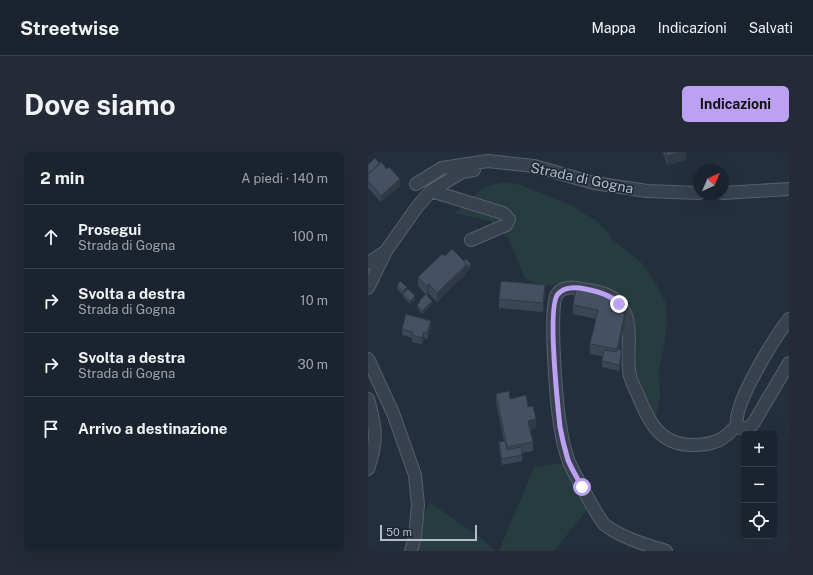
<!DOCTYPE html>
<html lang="it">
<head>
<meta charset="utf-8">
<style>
  :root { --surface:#1b232e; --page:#242b36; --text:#f1f3f6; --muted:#a0a4aa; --line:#39404a; --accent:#bca0f2 }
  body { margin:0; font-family:"Public Sans",sans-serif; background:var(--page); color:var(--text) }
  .controls { position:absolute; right:12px; bottom:12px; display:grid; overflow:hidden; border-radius:6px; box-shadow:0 4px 16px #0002 }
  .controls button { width:36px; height:36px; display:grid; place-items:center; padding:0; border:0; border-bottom:1px solid var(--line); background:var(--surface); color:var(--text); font:20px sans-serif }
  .compass { position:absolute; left:325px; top:12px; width:36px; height:36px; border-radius:50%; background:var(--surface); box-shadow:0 4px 16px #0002; rotate:44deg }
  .scale { position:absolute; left:12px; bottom:10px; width:97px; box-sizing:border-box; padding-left:4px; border:2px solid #b4bcc9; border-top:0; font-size:11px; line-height:14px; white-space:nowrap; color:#b4bcc9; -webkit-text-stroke:3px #1d2633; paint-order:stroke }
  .stop { position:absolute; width:12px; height:12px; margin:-9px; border:3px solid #bca0f2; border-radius:50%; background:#fff }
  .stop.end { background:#bca0f2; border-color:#fff; box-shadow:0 1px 4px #0008 }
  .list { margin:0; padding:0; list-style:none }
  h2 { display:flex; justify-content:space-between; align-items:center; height:52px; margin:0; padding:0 16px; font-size:17px }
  h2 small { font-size:13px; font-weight:400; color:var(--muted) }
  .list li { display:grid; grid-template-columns:26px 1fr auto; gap:12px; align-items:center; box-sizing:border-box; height:64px; padding:0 16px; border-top:1px solid var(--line) }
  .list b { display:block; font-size:15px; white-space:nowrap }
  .list p { margin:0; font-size:13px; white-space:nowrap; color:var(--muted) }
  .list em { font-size:13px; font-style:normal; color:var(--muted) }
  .icon { flex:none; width:22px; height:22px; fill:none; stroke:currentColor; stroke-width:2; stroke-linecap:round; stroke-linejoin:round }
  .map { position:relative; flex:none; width:421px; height:399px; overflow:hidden; border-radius:6px }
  header { display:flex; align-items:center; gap:24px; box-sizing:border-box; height:56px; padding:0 20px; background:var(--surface); border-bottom:1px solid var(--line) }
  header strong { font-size:19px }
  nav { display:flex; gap:22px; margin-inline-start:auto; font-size:14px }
  .intro { display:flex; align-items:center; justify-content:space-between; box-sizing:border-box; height:96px; padding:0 24px }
  h1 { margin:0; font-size:28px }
  .button { padding:10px 18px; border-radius:6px; background:var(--accent); color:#111; font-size:14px; font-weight:700 }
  main { display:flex; gap:24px; padding:0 24px }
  aside { flex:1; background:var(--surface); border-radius:6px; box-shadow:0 4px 16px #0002 }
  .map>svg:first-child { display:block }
  .green { fill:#263c3f }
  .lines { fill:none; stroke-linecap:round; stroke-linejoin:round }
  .minor-casing { stroke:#565f6c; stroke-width:14 }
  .minor { stroke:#38414e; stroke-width:12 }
  .wall { fill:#3b4654 }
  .shaded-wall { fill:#303945 }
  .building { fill:#455162; stroke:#303945 }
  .route { stroke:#bca0f2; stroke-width:5 }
  .labels { text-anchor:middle; stroke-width:3; stroke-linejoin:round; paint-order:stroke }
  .street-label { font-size:14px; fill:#b4bcc9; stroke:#1d2633 }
</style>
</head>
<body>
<header>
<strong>Streetwise</strong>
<nav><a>Mappa</a><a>Indicazioni</a><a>Salvati</a></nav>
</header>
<div class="intro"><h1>Dove siamo</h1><a class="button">Indicazioni</a></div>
<main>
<aside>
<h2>2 min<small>A piedi · 140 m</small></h2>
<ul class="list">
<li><svg class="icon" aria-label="ahead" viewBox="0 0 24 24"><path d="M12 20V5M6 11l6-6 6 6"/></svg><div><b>Prosegui</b><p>Strada di Gogna</p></div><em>100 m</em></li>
<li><svg class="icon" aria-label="right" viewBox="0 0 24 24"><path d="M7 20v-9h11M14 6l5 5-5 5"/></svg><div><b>Svolta a destra</b><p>Strada di Gogna</p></div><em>10 m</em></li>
<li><svg class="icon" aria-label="right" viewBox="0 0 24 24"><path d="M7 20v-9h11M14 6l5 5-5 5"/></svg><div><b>Svolta a destra</b><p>Strada di Gogna</p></div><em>30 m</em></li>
<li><svg class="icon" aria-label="arrive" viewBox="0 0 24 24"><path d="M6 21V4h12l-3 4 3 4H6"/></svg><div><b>Arrivo a destinazione</b></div></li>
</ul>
</aside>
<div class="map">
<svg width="421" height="399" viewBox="0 0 421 399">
  <rect width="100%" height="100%" fill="#242f3e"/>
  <!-- green -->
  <path class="green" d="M 134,30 L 152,33 L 203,53 L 231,71 L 245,88 L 273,110 L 287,130 L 298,152 L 299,172 L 296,195 L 291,216 L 292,245 L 286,272 L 261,214 L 255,154 L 200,130 L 175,135 L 157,126 L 140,86 L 122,69 L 87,61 L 116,35 Z
    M 196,311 L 223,353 L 186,399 L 131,399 L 166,315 Z
    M 61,350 L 109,383 L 128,399 L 43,399 L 47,385 Z"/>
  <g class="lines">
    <defs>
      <path id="minor" d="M 48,32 L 74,16 L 120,9 L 166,14 L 226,31 L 279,39 L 331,41
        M 63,39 L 135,61 L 141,67 L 138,73 L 103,88
        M 355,41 L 421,37
        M 0,111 L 17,100
        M 0,136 L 18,99 L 49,55 L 63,39 L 94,20 L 106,18
        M 0,207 L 25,261 L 47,323 L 50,353 L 47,385 L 43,399
        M 0,247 C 8,275 10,289 0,317
        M 369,273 L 373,276 L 380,276 L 385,272 L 421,211
        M 298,399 C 279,393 254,386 237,373 C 232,369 202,315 200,307 C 197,298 194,287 193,278 C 189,259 180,153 189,142 C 195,134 206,135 214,137 C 231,139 250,143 257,161 C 264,179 259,199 261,218 C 261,226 266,234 269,241 C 280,268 291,293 324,293 C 345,293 355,289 369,273 C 365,252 407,185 421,167"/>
    </defs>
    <!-- minor casing -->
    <use href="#minor" class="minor-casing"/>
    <!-- minor -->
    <use href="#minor" class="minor"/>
  </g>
  <!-- wall -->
  <path class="wall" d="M 295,0 L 318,0 L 318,8 L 299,13 Z
    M 0,13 L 32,34 L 13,50 L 0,36 Z
    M 77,104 L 96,109 L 103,115 L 99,119 L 99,121 L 69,150 L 61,142 L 59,143 L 64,152 L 54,162 L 49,156 L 49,153 L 51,151 L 51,149 L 57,142 L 50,134 L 50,125 Z
    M 29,134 L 39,138 L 47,148 L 42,152 L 35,145 L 35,143 L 29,137 Z
    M 177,142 L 175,160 L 131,156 L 131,147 Z
    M 248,151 L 246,159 L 257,171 L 251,198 L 254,205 L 251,219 L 234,215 L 234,209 L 235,204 L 222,202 L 222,192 L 228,167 L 205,162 L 205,153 Z
    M 63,175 L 59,187 L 56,186 L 54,192 L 44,190 L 44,186 L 34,183 L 34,177 Z
    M 128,242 L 160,255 L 168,276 L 162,278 L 165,290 L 165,299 L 154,301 L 154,309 L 134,313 L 131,296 L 131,290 L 136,289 L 128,251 Z"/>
  <!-- shaded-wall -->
  <path class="shaded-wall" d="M 313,0 L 318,0 L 318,8 L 299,13 L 299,4 Z
    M 32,27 L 32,34 L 13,50 L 13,44 Z
    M 99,112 L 103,112 L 103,115 L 99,119 L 99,121 L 69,150 L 69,141 Z
    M 61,132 L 61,142 L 59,144 L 59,134 Z
    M 177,133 L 177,142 L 175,160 L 175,151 Z
    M 39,135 L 39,138 L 35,142 L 35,139 Z
    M 248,142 L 248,151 L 244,168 L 244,159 Z
    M 47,144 L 47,148 L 42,152 L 42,149 Z
    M 64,149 L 64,152 L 54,162 L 54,159 Z
    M 257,161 L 257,171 L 249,206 L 249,197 Z
    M 63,169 L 63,175 L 59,187 L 59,181 Z
    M 56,180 L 56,186 L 54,192 L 54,186 Z
    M 254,198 L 254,205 L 251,219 L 251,213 Z
    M 168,267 L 168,276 L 160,278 L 160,269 Z"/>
  <!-- building -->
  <path class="building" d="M 298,0 L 313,0 L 299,4 Z
    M 7,6 L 12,12 L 0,22 L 0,13 Z
    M 13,10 L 19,17 L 21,15 L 32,27 L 13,44 L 0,29 L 0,22 Z
    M 84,97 L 99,112 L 69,141 L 61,132 L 59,134 L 50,125 L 74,102 L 77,104 Z
    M 98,107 L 103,112 L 99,116 L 99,112 L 96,109 Z
    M 32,129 L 39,135 L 35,139 L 29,134 Z
    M 133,129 L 177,133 L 175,151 L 131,147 Z
    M 209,133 L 248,142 L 244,159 L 257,161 L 249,197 L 222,192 L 230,158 L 205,153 Z
    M 40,137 L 47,144 L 42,149 L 35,142 Z
    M 58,142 L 64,149 L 54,159 L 49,153 L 52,150 L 51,149 Z
    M 38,162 L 63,169 L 59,181 L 56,180 L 54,186 L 44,183 L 45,180 L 34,177 Z
    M 249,197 L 254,198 L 251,213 L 234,209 L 236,198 L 249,200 Z
    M 141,239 L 142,247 L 158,243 L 160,255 L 165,254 L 168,267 L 160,269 L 165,290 L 139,295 L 128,242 Z
    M 137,289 L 139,298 L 153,295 L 154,303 L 134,307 L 131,290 Z"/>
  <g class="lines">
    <!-- route -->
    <path class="route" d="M 214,335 C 210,327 204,318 200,308 C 197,298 194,286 192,275 C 190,256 179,154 190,142 C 196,135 204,135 212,136 C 227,139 240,141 251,152"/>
  </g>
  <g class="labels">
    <!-- street labels -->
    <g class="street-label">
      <text transform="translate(214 26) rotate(12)" y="5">Strada di Gogna</text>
    </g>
  </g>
</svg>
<div class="controls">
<button>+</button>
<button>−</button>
<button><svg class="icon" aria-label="locate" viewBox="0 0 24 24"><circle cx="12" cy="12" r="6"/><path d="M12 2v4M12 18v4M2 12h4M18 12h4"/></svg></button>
</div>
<svg class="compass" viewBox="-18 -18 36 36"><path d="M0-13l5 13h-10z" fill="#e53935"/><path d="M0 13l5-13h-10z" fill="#a0a4aa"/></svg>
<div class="scale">50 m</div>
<div class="stop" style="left:214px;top:335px"></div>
<div class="stop end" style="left:251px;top:152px"></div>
</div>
</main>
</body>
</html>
